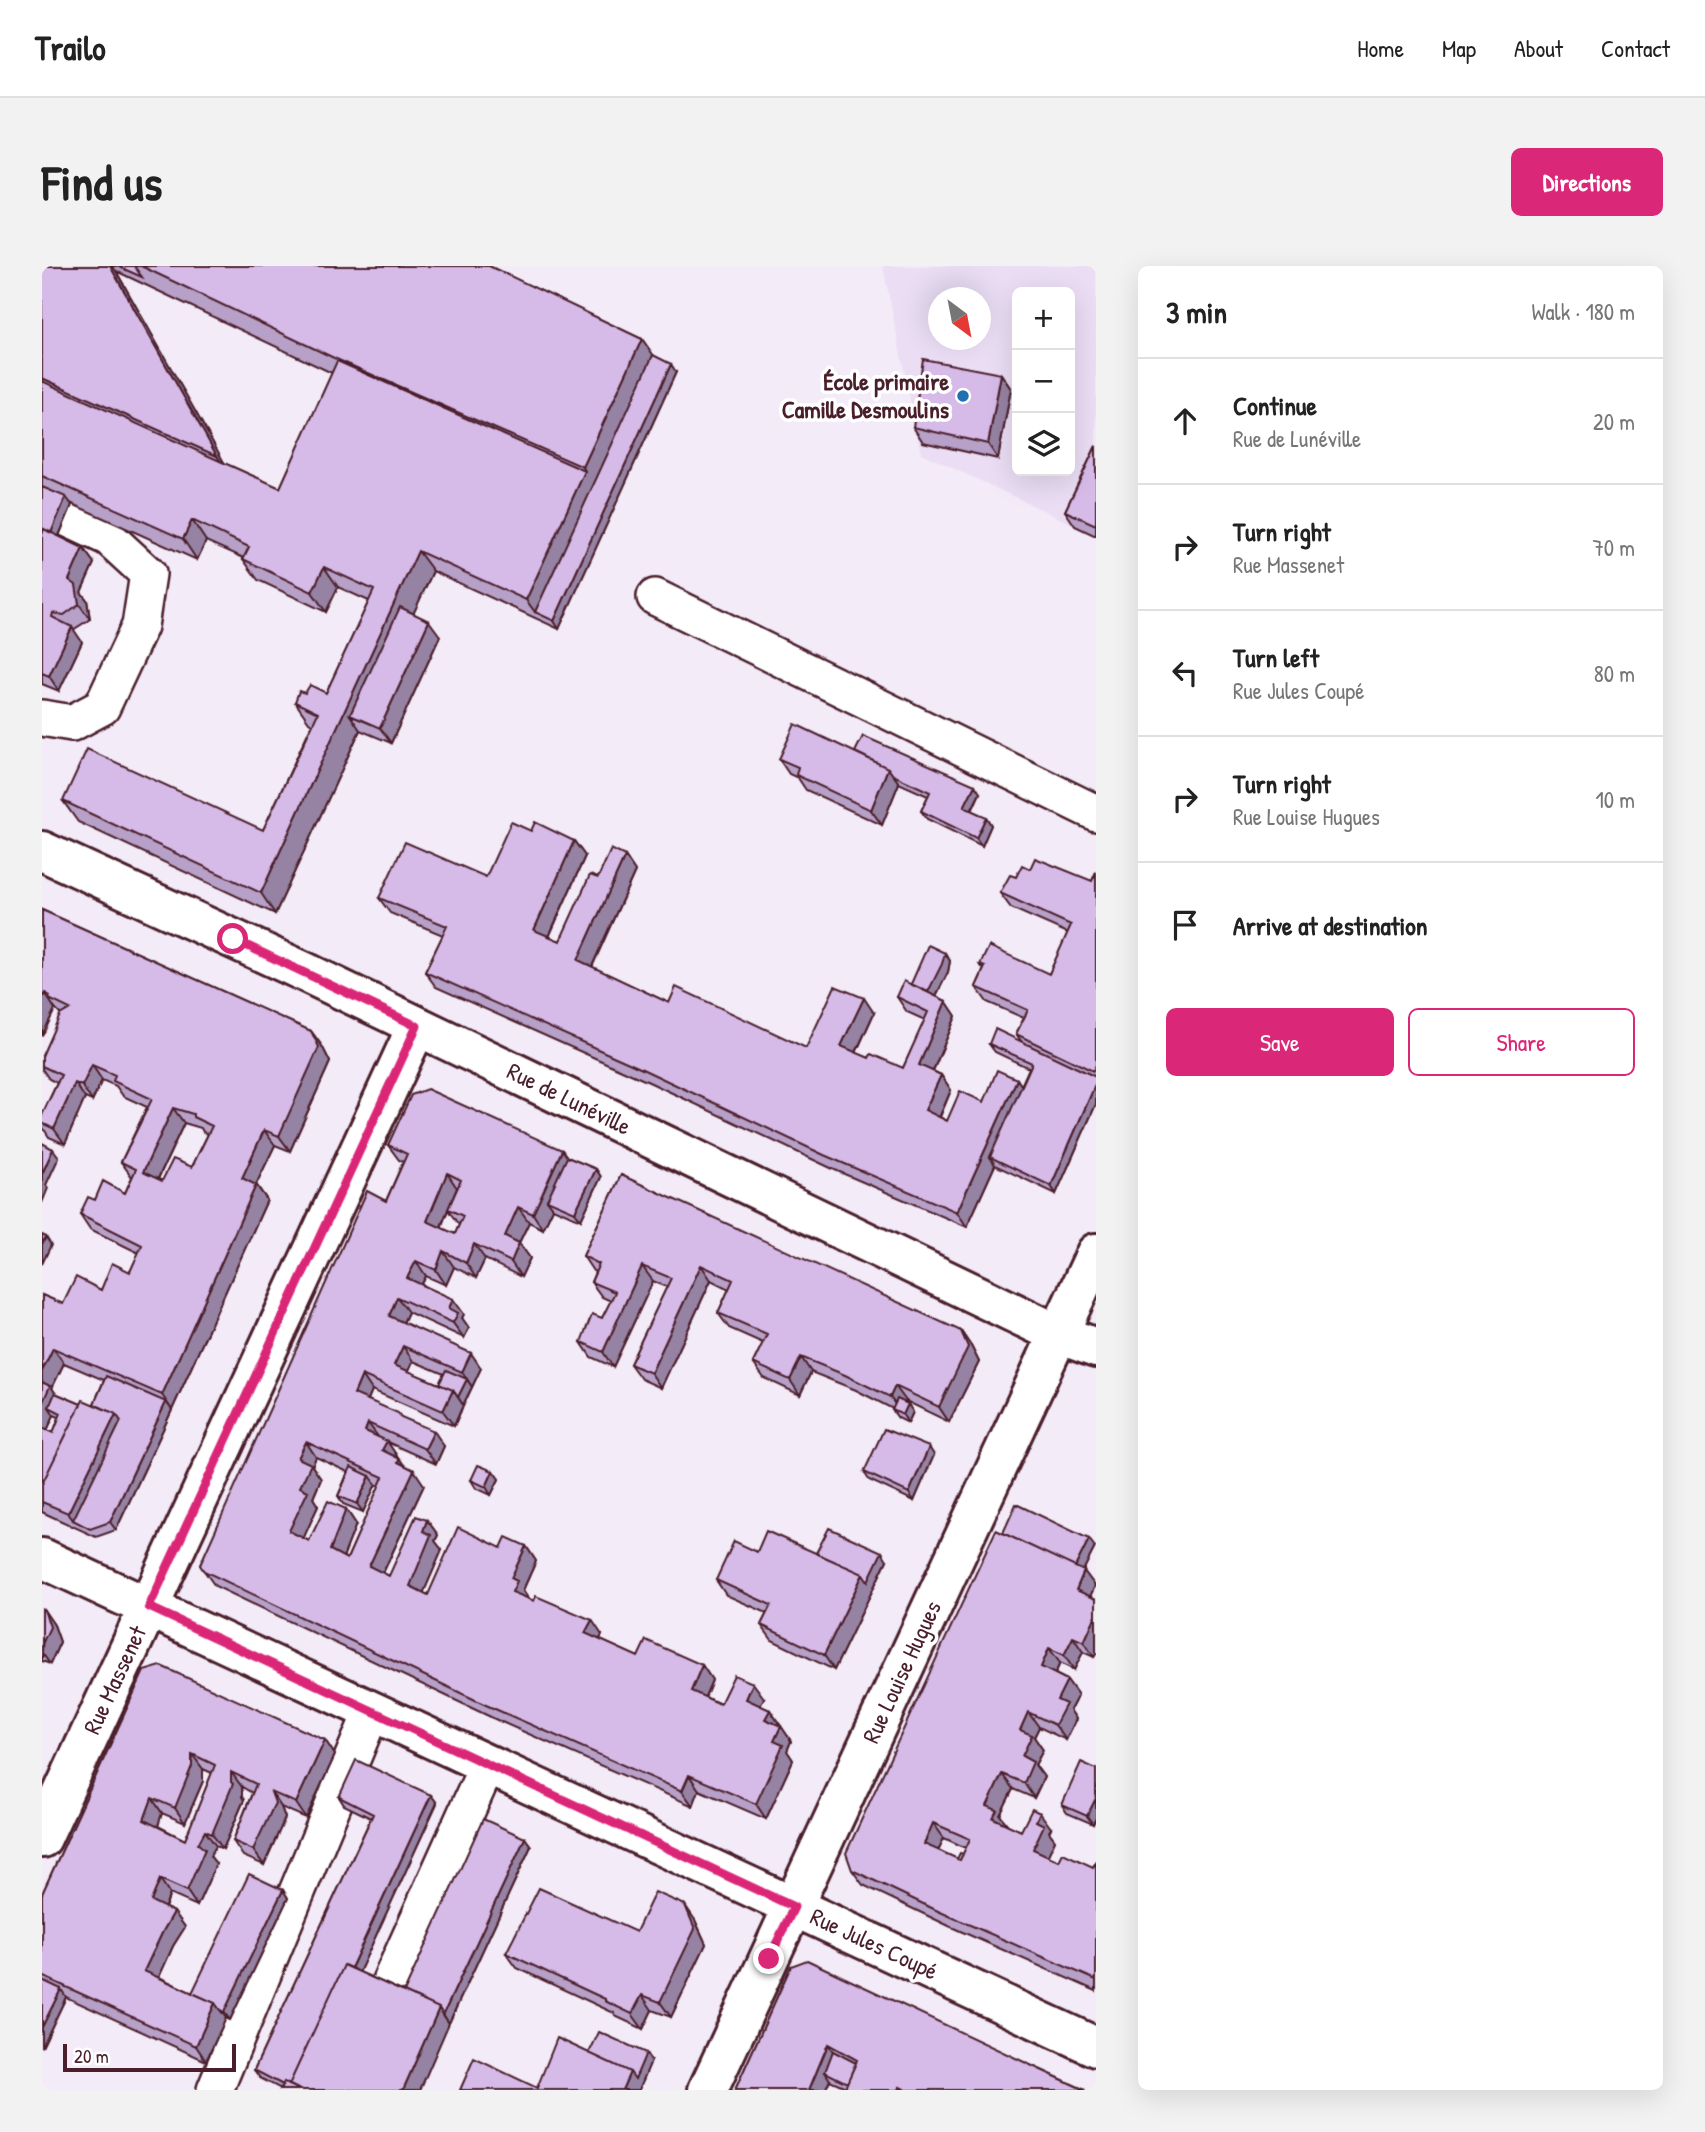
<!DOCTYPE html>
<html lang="en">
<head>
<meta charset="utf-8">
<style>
  :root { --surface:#fff; --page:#f2f2f2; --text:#222; --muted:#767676; --line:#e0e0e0; --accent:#db2777 }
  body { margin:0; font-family:"Patrick Hand",sans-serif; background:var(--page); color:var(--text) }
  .controls { position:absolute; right:21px; top:21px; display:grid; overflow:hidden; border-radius:10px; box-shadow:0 7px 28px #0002 }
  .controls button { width:63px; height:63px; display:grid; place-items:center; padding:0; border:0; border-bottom:2px solid var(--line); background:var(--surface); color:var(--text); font:35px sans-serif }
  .compass { position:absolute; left:886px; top:21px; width:63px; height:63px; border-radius:50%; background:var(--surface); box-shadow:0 7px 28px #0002; rotate:148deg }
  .scale { position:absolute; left:21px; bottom:18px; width:173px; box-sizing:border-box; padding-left:7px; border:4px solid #4a1f2b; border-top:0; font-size:19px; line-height:24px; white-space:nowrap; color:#4a1f2b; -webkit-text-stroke:5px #fff; paint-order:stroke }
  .stop { position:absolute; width:21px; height:21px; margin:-16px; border:5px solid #db2777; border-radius:50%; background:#fff }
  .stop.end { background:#db2777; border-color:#fff; box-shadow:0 2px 7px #0008 }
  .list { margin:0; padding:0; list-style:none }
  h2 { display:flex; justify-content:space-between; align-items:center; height:91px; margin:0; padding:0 28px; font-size:30px }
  h2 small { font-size:23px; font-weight:400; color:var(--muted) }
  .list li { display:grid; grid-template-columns:46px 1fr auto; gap:21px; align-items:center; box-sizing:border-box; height:126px; padding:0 28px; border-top:2px solid var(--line) }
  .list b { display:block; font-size:26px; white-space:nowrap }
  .list p { margin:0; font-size:23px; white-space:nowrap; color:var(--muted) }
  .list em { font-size:23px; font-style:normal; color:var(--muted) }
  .actions { display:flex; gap:14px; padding:21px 28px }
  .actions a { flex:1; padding:16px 0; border:2px solid var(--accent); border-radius:10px; text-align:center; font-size:24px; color:var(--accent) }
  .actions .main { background:var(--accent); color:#fff }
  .icon { flex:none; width:38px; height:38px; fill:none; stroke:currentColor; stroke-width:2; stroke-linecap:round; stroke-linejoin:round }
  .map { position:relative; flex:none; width:1054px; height:1824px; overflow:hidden; border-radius:10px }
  header { display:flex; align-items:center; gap:42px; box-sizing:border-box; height:98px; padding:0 35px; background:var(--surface); border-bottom:2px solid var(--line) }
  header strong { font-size:33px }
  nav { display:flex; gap:38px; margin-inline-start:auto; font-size:24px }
  .intro { display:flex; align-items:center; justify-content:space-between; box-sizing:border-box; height:168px; padding:0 42px }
  h1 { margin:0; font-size:49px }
  .button { padding:18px 32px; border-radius:10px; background:var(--accent); color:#fff; font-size:24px; font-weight:700 }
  main { display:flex; gap:42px; padding:0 42px }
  aside { flex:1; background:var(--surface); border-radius:10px; box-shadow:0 7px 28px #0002 }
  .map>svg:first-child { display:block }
  .built { fill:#eaddf4; fill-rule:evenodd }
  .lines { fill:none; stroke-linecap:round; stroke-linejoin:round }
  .service-casing { stroke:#4a1f2b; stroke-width:40 }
  .minor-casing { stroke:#4a1f2b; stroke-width:44 }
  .service { stroke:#fff; stroke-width:35 }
  .minor { stroke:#fff; stroke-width:38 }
  .wall { fill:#b8a1c8; stroke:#4a1f2b; stroke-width:2; fill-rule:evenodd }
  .shaded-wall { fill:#9683a3; stroke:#4a1f2b; stroke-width:2 }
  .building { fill:#d6bbe9; stroke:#4a1f2b; stroke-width:2; fill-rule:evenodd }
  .route { stroke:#db2777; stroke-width:9 }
  .poi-dot { fill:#1f6fb2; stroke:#fff; stroke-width:2.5 }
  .labels { text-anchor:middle; stroke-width:7; stroke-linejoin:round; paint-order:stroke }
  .poi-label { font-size:24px; font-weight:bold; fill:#4a1f2b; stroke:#fff; text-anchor:end }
  .street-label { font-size:24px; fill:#4a1f2b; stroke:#fff }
</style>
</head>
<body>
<header>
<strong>Trailo</strong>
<nav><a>Home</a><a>Map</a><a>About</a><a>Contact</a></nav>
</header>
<div class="intro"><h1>Find us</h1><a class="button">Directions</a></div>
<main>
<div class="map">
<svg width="1054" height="1824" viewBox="0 0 1054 1824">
  <rect width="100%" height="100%" fill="#f3ebf8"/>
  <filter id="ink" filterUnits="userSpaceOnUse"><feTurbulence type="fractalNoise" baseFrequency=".0143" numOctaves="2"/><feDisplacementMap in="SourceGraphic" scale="14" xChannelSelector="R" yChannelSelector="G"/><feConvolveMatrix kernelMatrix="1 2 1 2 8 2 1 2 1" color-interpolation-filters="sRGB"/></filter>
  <g filter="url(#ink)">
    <!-- built -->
    <path class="built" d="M 841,0 L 1054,0 L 1054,269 L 879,187 ZM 975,26 L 1028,26 L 1028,205 L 975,205 ZM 897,32 L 939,32 L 939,74 L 897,74 Z"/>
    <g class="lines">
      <defs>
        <path id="service" d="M 613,331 L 1054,547
          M 0,452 L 30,457 L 60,441 L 98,360 L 106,308 L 67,272 L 24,252
          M 346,1720 L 446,1498
          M 173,1824 L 330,1445"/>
        <path id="minor" d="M 0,585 L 263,706 L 1016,1068 L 1054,1082
          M 0,1292 L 1054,1781
          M 0,1572 L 375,760
          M 666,1824 L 1054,987"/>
      </defs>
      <!-- service casing -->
      <use href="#service" class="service-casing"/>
      <!-- minor casing -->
      <use href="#minor" class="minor-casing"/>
      <!-- service -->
      <use href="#service" class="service"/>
      <!-- minor -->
      <use href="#minor" class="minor"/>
    </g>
    <!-- wall -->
    <path class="wall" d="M 0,0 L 447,0 L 600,73 L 611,89 L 634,106 L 517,363 L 391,305 L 371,347 L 398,370 L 349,477 L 318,464 L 233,648 L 36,556 L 21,535 L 221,564 L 270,458 L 267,456 L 253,436 L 263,427 L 284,427 L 327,335 L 296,321 L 284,346 L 216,314 L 201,293 L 202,292 L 164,275 L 155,294 L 28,237 L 30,239 L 17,270 L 41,282 L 52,297 L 39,326 L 45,334 L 48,353 L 31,364 L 40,376 L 17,425 L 0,418 ZM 74,5 L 290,107 L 238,222 L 182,197 Z
      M 959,108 L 969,123 L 956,193 L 881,176 L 871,161 Z
      M 1054,180 L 1054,270 L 1033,260 L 1023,245 Z
      M 813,486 L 938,527 L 930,545 L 944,551 L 949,559 L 940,580 L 885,553 L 879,545 L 886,530 L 857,517 L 840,559 L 764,524 L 756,512 L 747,508 L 737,493 Z
      M 489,565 L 532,575 L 543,590 L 507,671 L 518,675 L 556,612 L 583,590 L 593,605 L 550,701 L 627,737 L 764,782 L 832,747 L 814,787 L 827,792 L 861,802 L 883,754 L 865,746 L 855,731 L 903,687 L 908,695 L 906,706 L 894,730 L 904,735 L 914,750 L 891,805 L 899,809 L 909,824 L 898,851 L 905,855 L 942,836 L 975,813 L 979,820 L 987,802 L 953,786 L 947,778 L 980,776 L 974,768 L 982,752 L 945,736 L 934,721 L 942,703 L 938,699 L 1007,708 L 1026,667 L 969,642 L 958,627 L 974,611 L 988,603 L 1050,615 L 1054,606 L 1054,838 L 1014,928 L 953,899 L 925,961 L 793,904 L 609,817 L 394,721 L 383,706 L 401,669 L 348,647 L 337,632 L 444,611 Z
      M 0,644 L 269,765 L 280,780 L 288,796 L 248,885 L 233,879 L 214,918 L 225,934 L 130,1144 L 74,1264 L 54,1271 L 0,1246 L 0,1029 L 21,1038 L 59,1024 L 88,1006 L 97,987 L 48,963 L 38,948 L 53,934 L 83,927 L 90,911 L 79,896 L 105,841 L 81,830 L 74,820 L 60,814 L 50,835 L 43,832 L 23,878 L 7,871 L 0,860 L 0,849 L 15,817 L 7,813 L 0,803 L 0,790 L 19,749 L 13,743 L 0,770 ZM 142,857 L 159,862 L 161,866 L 166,868 L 150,901 L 120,915 L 116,913 ZM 22,1097 L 62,1114 L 52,1138 L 39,1138 L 13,1127 L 10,1122 ZM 12,1149 L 17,1151 L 11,1167 L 5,1164 Z
      M 346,879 L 520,884 L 525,891 L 554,903 L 559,911 L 539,954 L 511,942 L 501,963 L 487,956 L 477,977 L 488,992 L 479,1011 L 443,993 L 434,1012 L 412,1001 L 404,1019 L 384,1010 L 380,1018 L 422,1048 L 420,1052 L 427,1062 L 422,1072 L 366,1046 L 361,1057 L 439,1102 L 412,1160 L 330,1124 L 326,1134 L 359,1151 L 402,1180 L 394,1198 L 345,1176 L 355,1190 L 355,1191 L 358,1193 L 362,1199 L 382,1219 L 341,1307 L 347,1310 L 385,1254 L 396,1269 L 393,1275 L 400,1284 L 381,1327 L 386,1329 L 459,1282 L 484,1280 L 494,1295 L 481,1324 L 485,1330 L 485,1332 L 560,1369 L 558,1374 L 596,1391 L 660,1399 L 670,1414 L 663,1431 L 678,1438 L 722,1432 L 718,1440 L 728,1444 L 749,1475 L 745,1485 L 751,1494 L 724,1553 L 657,1524 L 651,1540 L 455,1454 L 173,1320 L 158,1299 L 344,935 L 361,896 L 357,894 ZM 406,944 L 417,959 L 413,968 L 399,962 ZM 371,1095 L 402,1108 L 397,1118 L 366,1106 ZM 274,1191 L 306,1206 L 296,1230 L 301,1238 L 321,1246 L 333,1218 L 338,1220 L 305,1293 L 301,1291 L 314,1258 L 304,1243 L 267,1275 L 261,1272 L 276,1240 L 271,1232 L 279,1213 L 270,1200 Z
      M 579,909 L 929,1080 L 937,1096 L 907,1156 L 864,1135 L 863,1137 L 866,1138 L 871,1146 L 866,1157 L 856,1152 L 850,1144 L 851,1143 L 814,1124 L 769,1106 L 758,1129 L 722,1112 L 711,1097 L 721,1077 L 687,1062 L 676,1047 L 687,1023 L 669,1014 L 619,1122 L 599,1113 L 588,1098 L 625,1021 L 611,1015 L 571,1101 L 549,1091 L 539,1076 L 560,1052 L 569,1035 L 560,1031 L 549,1016 L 553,1006 L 551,1005 L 541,990 Z
      M 892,1189 L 872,1235 L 827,1214 L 822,1206 Z
      M 451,1205 L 457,1213 L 449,1229 L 434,1222 L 429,1214 Z
      M 961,1267 L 1053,1281 L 1041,1304 L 1053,1320 L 1048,1330 L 1054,1333 L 1054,1388 L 1052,1391 L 1041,1386 L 1032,1404 L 1018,1397 L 1013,1408 L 1025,1414 L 1036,1429 L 1028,1444 L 1034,1453 L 1024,1474 L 997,1461 L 992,1471 L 1001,1484 L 993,1499 L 1002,1511 L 992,1532 L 971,1523 L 958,1549 L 965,1559 L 979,1565 L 1009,1562 L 1007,1566 L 1013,1574 L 1005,1590 L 1017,1595 L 1051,1601 L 1054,1596 L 1054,1725 L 907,1660 L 821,1619 L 810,1604 ZM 902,1572 L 924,1582 L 921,1588 L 915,1593 L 896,1584 Z
      M 715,1286 L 774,1287 L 845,1294 L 792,1404 L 730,1374 L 719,1359 L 725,1347 L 684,1329 L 674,1314 Z
      M 0,1343 L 12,1359 L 18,1376 L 8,1398 L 0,1395 Z
      M 102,1405 L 283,1474 L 293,1489 L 264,1552 L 239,1541 L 243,1552 L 222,1599 L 201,1590 L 191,1575 L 210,1527 L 200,1521 L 200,1531 L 202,1534 L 181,1583 L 174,1580 L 168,1590 L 174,1598 L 155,1640 L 128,1628 L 123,1642 L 132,1646 L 143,1661 L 131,1680 L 117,1711 L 150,1727 L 241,1624 L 246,1632 L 188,1754 L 183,1752 L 184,1752 L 164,1795 L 24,1731 L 0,1781 L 0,1628 ZM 161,1503 L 170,1507 L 143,1574 L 116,1560 L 120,1547 L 143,1557 L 161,1515 Z
      M 1054,1503 L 1054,1552 L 1051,1558 L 1025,1547 L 1020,1539 Z
      M 389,1529 L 395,1537 L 317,1706 L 362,1726 L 483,1572 L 489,1580 L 407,1757 L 239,1823 L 218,1812 L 212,1804 L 329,1552 L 302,1539 L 297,1531 Z
      M 653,1654 L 664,1678 L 629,1751 L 610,1744 L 601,1763 L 573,1750 L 572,1747 L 475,1702 L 464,1687 L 594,1666 Z
      M 749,1700 L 997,1803 L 1043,1824 L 802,1824 L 804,1821 L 788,1814 L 783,1824 L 693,1824 Z"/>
    <!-- shaded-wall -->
    <path class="shaded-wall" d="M 68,0 L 70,0 L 74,5 L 192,214 L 175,190 Z
      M 600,73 L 617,97 L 493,346 L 484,334 L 543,205 L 541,201 Z
      M 629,98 L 634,106 L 517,363 L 512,355 Z
      M 959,108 L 969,123 L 956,193 L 946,178 Z
      M 24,231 L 30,239 L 10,286 L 4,278 Z
      M 150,254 L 164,275 L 155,294 L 141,273 Z
      M 41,282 L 52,297 L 39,326 L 45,334 L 48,353 L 37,338 L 27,314 Z
      M 376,285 L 391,305 L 322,455 L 308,449 L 318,464 L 233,648 L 219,627 Z
      M 282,301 L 296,321 L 284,346 L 270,326 Z
      M 387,355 L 398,370 L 349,477 L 338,462 Z
      M 30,361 L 40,376 L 17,425 L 7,410 Z
      M 846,502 L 857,517 L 840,559 L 829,544 Z
      M 933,519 L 938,527 L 927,549 L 922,541 Z
      M 944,551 L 949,559 L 940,580 L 934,572 Z
      M 532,575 L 543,590 L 503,679 L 492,664 Z
      M 583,590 L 593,605 L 546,709 L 536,694 Z
      M 903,687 L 908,695 L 906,706 L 890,738 L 884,730 Z
      M 3,727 L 13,743 L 0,770 L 0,733 Z
      M 822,732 L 832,747 L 810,795 L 799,780 Z
      M 904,735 L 914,750 L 887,814 L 877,799 Z
      M 269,765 L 280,780 L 288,796 L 248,885 L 237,870 Z
      M 50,799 L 60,814 L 50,835 L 40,820 Z
      M 899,809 L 909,824 L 894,859 L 883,844 Z
      M 975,813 L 985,828 L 948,891 L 953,899 L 925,961 L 915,946 Z
      M 33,817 L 43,832 L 23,878 L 12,863 Z
      M 1054,817 L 1054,838 L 1014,928 L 1009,920 Z
      M 131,842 L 142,857 L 112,921 L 101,906 Z
      M 222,864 L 233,879 L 210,927 L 200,912 Z
      M 11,883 L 17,891 L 4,919 L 6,922 L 0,937 L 0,908 Z
      M 520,884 L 531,899 L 505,934 L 511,942 L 501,963 L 491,948 Z
      M 554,903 L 559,911 L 539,954 L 533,946 Z
      M 405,907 L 415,922 L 395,970 L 385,955 Z
      M 214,919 L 225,934 L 130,1144 L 120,1129 Z
      M 476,941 L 487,956 L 473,985 L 463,970 Z
      M 4,971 L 9,979 L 0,998 L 0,978 Z
      M 477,977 L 488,992 L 479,1011 L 469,996 Z
      M 432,978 L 443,993 L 434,1012 L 424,997 Z
      M 401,985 L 412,1001 L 404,1019 L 394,1004 Z
      M 374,995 L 384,1010 L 375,1027 L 365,1012 Z
      M 659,999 L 669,1014 L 619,1122 L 609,1107 Z
      M 600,1000 L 611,1015 L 571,1101 L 561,1086 Z
      M 355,1031 L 366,1046 L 357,1065 L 347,1050 Z
      M 411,1033 L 422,1048 L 420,1052 L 427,1062 L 422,1072 L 411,1057 L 407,1042 Z
      M 919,1065 L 929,1080 L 937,1096 L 907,1156 L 897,1141 Z
      M 361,1080 L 371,1095 L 362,1115 L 352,1099 Z
      M 11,1082 L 22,1097 L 10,1122 L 19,1135 L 7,1141 L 12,1149 L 0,1176 L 0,1105 Z
      M 429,1087 L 439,1102 L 430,1121 L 420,1106 Z
      M 759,1091 L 769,1106 L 758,1129 L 748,1114 Z
      M 320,1109 L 330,1124 L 322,1143 L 312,1128 Z
      M 425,1113 L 430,1121 L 421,1139 L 416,1131 Z
      M 853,1120 L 864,1135 L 858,1146 L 848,1131 Z
      M 411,1124 L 421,1139 L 412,1160 L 401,1145 Z
      M 124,1136 L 130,1144 L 74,1264 L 68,1256 Z
      M 866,1138 L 871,1146 L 866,1157 L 861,1149 Z
      M 74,1148 L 85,1163 L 31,1254 L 26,1247 Z
      M 326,1157 L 337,1172 L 323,1165 Z
      M 392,1165 L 402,1180 L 394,1198 L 383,1183 Z
      M 345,1175 L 355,1190 L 351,1199 L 340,1184 Z
      M 264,1176 L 274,1191 L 270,1200 L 279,1213 L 271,1232 L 276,1240 L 258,1280 L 247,1265 L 258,1221 L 256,1192 Z
      M 887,1181 L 892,1189 L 872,1235 L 867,1227 Z
      M 372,1204 L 382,1219 L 337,1315 L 327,1300 Z
      M 451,1205 L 457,1213 L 449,1229 L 444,1221 Z
      M 328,1210 L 334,1218 L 321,1246 L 315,1238 Z
      M 304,1243 L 314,1258 L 298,1299 L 288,1284 Z
      M 385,1254 L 396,1269 L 393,1275 L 400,1284 L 378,1335 L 368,1320 L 381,1265 Z
      M 1047,1273 L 1053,1281 L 1037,1313 L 1031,1305 Z
      M 484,1280 L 494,1295 L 481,1324 L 485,1330 L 481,1341 L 470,1326 L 469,1312 Z
      M 840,1286 L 845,1294 L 792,1404 L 782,1389 L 821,1308 Z
      M 1042,1305 L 1053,1320 L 1044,1339 L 1034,1324 Z
      M 2,1344 L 12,1359 L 18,1376 L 8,1398 L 0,1387 Z
      M 1054,1349 L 1054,1388 L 1052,1391 L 1042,1376 Z
      M 550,1354 L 560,1369 L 553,1382 L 543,1367 Z
      M 1031,1371 L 1041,1386 L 1032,1404 L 1022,1389 Z
      M 1007,1382 L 1018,1397 L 1009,1416 L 999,1401 Z
      M 660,1399 L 670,1414 L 659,1440 L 649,1425 Z
      M 1025,1414 L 1036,1429 L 1028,1444 L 1034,1453 L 1024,1474 L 1013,1459 L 1015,1434 Z
      M 711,1417 L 722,1432 L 714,1448 L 704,1433 Z
      M 728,1444 L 738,1459 L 734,1468 L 723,1453 Z
      M 986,1446 L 997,1461 L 992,1471 L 1001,1484 L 993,1499 L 1002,1511 L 992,1532 L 982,1517 L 980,1490 L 978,1464 Z
      M 739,1460 L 749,1475 L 745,1485 L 751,1494 L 724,1553 L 714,1538 L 732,1475 Z
      M 283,1474 L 293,1489 L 264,1552 L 254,1537 Z
      M 150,1488 L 161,1503 L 161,1515 L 143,1557 L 133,1542 Z
      M 189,1506 L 200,1521 L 200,1531 L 202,1534 L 181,1583 L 170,1568 L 189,1516 Z
      M 960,1508 L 971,1523 L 958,1549 L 966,1559 L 951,1552 L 945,1540 Z
      M 647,1509 L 657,1524 L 651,1540 L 640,1525 Z
      M 229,1526 L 239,1541 L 243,1552 L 222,1599 L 211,1584 Z
      M 389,1529 L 395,1537 L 263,1824 L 253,1824 Z
      M 110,1532 L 120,1547 L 113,1569 L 102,1554 Z
      M 1054,1532 L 1054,1552 L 1051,1558 L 1045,1550 Z
      M 998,1547 L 1009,1562 L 1007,1566 L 1013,1574 L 1002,1598 L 991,1583 L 994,1555 Z
      M 891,1557 L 902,1572 L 892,1593 L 882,1578 Z
      M 163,1565 L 174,1580 L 168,1590 L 174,1598 L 155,1640 L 145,1625 L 156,1578 Z
      M 483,1572 L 489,1580 L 407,1757 L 401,1749 Z
      M 118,1613 L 128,1628 L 119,1650 L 109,1635 Z
      M 241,1624 L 246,1632 L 188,1754 L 182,1746 Z
      M 643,1639 L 653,1654 L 664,1678 L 629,1751 L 618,1736 Z
      M 132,1646 L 143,1661 L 131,1680 L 113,1720 L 102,1705 L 121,1665 Z
      M 19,1723 L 24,1731 L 0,1781 L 0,1761 Z
      M 600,1729 L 610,1744 L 601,1763 L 590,1748 Z
      M 173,1737 L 184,1752 L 164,1795 L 154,1780 Z
      M 397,1742 L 407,1757 L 378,1824 L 361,1824 Z
      M 786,1778 L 796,1793 L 783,1806 L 788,1814 L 783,1824 L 767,1824 Z
      M 604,1787 L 609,1795 L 597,1824 L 580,1824 L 588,1806 Z"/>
    <!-- building -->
    <path class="building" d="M 0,0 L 68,0 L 175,190 L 0,112 Z
      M 75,0 L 92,0 L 100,11 Z
      M 99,0 L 447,0 L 600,73 L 541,201 L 292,92 Z
      M 611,89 L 629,98 L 512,355 L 493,346 Z
      M 881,93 L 959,108 L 946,178 L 871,161 Z
      M 295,95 L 543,205 L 484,334 L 376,285 L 219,627 L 21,535 L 45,483 L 221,564 L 276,447 L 253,436 L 257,425 L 263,427 L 268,419 L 284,427 L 332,324 L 282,301 L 270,326 L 201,293 L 207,281 L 150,254 L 141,273 L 0,210 L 0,115 L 238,222 Z
      M 1054,180 L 1054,259 L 1023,245 Z
      M 0,221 L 24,231 L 9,267 L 2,263 L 0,269 Z
      M 2,263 L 41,282 L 27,314 L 34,319 L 37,338 L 22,349 L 11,347 L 10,351 L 30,361 L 7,410 L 0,407 L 0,269 Z
      M 358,341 L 387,355 L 338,462 L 308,449 Z
      M 753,458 L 846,502 L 829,544 L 754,509 L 756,501 L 737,493 Z
      M 821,470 L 933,519 L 922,541 L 944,551 L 934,572 L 879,545 L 888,526 L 851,509 L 846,502 L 813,486 Z
      M 469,556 L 489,565 L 493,556 L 532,575 L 492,664 L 518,675 L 548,609 L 556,612 L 569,583 L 583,590 L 536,694 L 627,737 L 634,721 L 764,782 L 793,720 L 822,732 L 799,780 L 827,792 L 829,788 L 861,802 L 886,746 L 855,731 L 862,715 L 904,735 L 877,799 L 899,809 L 883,844 L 905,855 L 918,825 L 942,836 L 955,804 L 975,813 L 915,946 L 782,889 L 598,802 L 383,706 L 405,660 L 337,632 L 363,576 L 444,611 Z
      M 993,592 L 1050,615 L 1054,606 L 1054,799 L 1051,805 L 974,768 L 986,744 L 934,721 L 943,701 L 938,699 L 947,680 L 1007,708 L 1029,659 L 958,627 L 968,609 L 974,611 L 980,599 L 988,603 Z
      M 0,644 L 269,765 L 277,781 L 237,870 L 222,864 L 200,912 L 214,919 L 120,1129 L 11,1082 L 0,1105 L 0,1029 L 21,1038 L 34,1011 L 59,1024 L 70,997 L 88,1006 L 100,979 L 38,948 L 46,931 L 53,934 L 61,915 L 83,927 L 94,903 L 79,896 L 110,833 L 71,815 L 73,809 L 50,799 L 40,820 L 33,817 L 12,863 L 0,857 L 0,849 L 19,809 L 0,800 L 0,790 L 18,749 L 28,743 L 7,733 L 8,730 L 3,727 L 0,733 ZM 131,842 L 151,848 L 151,851 L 170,860 L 150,901 L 131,893 L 120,915 L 101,906 Z
      M 886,679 L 903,687 L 900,698 L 886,726 L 869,718 Z
      M 953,763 L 1054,811 L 1054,817 L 1009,920 L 948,891 L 990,797 L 947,778 Z
      M 385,823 L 520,884 L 491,948 L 476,941 L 463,970 L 477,977 L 469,996 L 432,978 L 424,997 L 401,985 L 394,1004 L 374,995 L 365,1012 L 411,1033 L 407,1042 L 416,1047 L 411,1057 L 355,1031 L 347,1050 L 429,1087 L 420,1106 L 361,1080 L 352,1099 L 411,1124 L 401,1145 L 320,1109 L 312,1128 L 356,1147 L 359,1151 L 392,1165 L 383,1183 L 326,1157 L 323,1165 L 345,1175 L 340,1184 L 358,1193 L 356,1196 L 372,1204 L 327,1300 L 347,1310 L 374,1250 L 385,1254 L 381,1265 L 389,1269 L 368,1320 L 386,1329 L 416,1261 L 459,1282 L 464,1271 L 484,1280 L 469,1312 L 475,1315 L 470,1326 L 492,1335 L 494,1330 L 550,1354 L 543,1367 L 596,1391 L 604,1374 L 660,1399 L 649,1425 L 678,1438 L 692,1409 L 711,1417 L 704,1433 L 728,1444 L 723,1453 L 739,1460 L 732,1475 L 741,1479 L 714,1538 L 647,1509 L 640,1525 L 444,1439 L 162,1305 L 158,1299 L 325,925 L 344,935 L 365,888 L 346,879 L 369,829 ZM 405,907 L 419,914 L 406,943 L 421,950 L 413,968 L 385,955 ZM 264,1176 L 341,1211 L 305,1293 L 288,1284 L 304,1243 L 286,1235 L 267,1275 L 247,1265 L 266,1225 L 258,1221 L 269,1198 L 256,1192 Z
      M 0,877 L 11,883 L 0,908 Z
      M 525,891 L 554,903 L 533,946 L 505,934 Z
      M 579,909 L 919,1065 L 926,1081 L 897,1141 L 853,1120 L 848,1131 L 803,1109 L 759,1091 L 748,1114 L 711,1097 L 725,1068 L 676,1047 L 691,1014 L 659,999 L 609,1107 L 588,1098 L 629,1012 L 600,1000 L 561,1086 L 539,1076 L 550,1048 L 560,1052 L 573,1026 L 549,1016 L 557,998 L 541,990 Z
      M 0,969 L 4,971 L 0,978 Z
      M 404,1104 L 425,1113 L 416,1131 L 411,1124 L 397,1118 Z
      M 64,1110 L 124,1136 L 68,1256 L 48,1263 L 31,1254 L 79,1155 L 74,1148 L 52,1138 Z
      M 0,1116 L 8,1120 L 0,1138 Z
      M 13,1127 L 39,1138 L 0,1218 L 0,1162 L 11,1167 L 19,1147 L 7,1141 Z
      M 855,1133 L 866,1138 L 861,1149 L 850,1144 Z
      M 41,1134 L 74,1148 L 26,1247 L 0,1236 L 0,1218 Z
      M 842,1163 L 887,1181 L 867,1227 L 822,1206 Z
      M 436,1199 L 451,1205 L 444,1221 L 429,1214 Z
      M 309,1201 L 328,1210 L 315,1238 L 296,1230 Z
      M 974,1238 L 1047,1273 L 1033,1301 L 961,1267 Z
      M 787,1262 L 840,1286 L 826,1315 L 821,1308 L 774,1287 Z
      M 954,1264 L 1042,1305 L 1034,1324 L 1054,1333 L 1054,1349 L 1042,1376 L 1031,1371 L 1022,1389 L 1007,1382 L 999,1401 L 1025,1414 L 1015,1434 L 1024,1438 L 1013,1459 L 986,1446 L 978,1464 L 990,1469 L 980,1490 L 991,1496 L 982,1517 L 960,1508 L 945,1540 L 955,1544 L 951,1552 L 979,1565 L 990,1543 L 998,1547 L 994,1555 L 1002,1559 L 991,1583 L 1017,1595 L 1021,1587 L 1051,1601 L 1054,1596 L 1054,1714 L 896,1645 L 810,1604 L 804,1587 ZM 891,1557 L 928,1573 L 918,1594 L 882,1578 Z
      M 724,1265 L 821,1308 L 782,1389 L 719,1359 L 729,1339 L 674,1314 L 692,1275 L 715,1286 Z
      M 0,1343 L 2,1344 L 8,1361 L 0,1378 Z
      M 119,1400 L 283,1474 L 254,1537 L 229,1526 L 233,1537 L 211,1584 L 191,1575 L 214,1518 L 189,1506 L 189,1516 L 191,1518 L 170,1568 L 163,1565 L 156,1578 L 163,1583 L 145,1625 L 118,1613 L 109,1635 L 132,1646 L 121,1665 L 102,1705 L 173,1737 L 154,1780 L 0,1710 L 0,1628 L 102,1405 ZM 150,1488 L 173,1499 L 143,1574 L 102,1554 L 110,1532 L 133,1542 L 150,1500 Z
      M 314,1494 L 389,1529 L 309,1702 L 302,1699 L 247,1819 L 242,1816 L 241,1819 L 212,1804 L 331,1548 L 297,1531 Z
      M 1039,1496 L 1054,1503 L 1054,1532 L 1045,1550 L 1020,1539 Z
      M 441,1553 L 483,1572 L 401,1749 L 397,1742 L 362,1726 Z
      M 918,1587 L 921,1588 L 918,1594 L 915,1593 Z
      M 207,1608 L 241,1624 L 182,1746 L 178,1744 L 173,1737 L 150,1727 Z
      M 497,1622 L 594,1666 L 613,1626 L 643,1639 L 653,1663 L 618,1736 L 600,1729 L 590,1748 L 563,1735 L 563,1733 L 464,1687 Z
      M 765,1694 L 997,1803 L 1043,1824 L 864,1824 L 858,1821 L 857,1824 L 802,1824 L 815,1794 L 786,1778 L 767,1824 L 693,1824 L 749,1700 Z
      M 302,1699 L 397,1742 L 361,1824 L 258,1824 L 247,1819 Z
      M 0,1714 L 19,1723 L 0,1761 Z
      M 557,1766 L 604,1787 L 593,1813 L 588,1806 L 547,1787 Z
      M 515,1772 L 588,1806 L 580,1824 L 418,1824 L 432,1792 L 495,1822 Z
      M 791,1785 L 814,1797 L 805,1817 L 783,1806 Z
      M 242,1816 L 258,1824 L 238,1824 Z"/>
  </g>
  <g class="lines" filter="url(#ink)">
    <!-- route -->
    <path class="route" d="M 191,673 L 375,760 L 107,1341 L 752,1641 L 727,1693"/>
  </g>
  <!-- markers -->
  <circle class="poi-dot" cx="921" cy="130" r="7"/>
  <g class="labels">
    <!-- poi labels -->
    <g class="poi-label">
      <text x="907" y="124">École primaire<tspan x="907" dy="28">Camille Desmoulins</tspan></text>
    </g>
    <!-- street labels -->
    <g class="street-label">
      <text transform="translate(527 833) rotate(26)" y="8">Rue de Lunéville</text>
      <text transform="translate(860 1406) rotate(-65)" y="8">Rue Louise Hugues</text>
      <text transform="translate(73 1414) rotate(-65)" y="8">Rue Massenet</text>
      <text transform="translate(832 1678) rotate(25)" y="8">Rue Jules Coupé</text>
    </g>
  </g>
</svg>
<div class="controls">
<button>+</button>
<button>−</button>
<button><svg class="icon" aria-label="layers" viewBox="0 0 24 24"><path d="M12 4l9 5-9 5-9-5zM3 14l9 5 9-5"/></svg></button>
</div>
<svg class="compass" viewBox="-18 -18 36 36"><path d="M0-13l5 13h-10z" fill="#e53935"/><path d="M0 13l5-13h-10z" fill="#767676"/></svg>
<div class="scale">20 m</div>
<div class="stop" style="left:191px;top:673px"></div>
<div class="stop end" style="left:727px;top:1693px"></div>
</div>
<aside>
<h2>3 min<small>Walk · 180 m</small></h2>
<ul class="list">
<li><svg class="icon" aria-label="ahead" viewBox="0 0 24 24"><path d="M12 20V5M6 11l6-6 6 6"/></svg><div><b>Continue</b><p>Rue de Lunéville</p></div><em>20 m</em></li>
<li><svg class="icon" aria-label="right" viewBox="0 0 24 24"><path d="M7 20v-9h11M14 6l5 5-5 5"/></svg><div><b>Turn right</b><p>Rue Massenet</p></div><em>70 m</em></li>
<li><svg class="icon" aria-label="left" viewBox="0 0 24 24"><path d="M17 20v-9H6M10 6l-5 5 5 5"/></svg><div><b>Turn left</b><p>Rue Jules Coupé</p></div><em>80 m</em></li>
<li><svg class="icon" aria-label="right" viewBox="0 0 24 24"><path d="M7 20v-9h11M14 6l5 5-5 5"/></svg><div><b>Turn right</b><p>Rue Louise Hugues</p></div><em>10 m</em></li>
<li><svg class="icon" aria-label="arrive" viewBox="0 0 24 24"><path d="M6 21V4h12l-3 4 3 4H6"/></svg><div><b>Arrive at destination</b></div></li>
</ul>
<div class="actions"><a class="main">Save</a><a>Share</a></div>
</aside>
</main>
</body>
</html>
